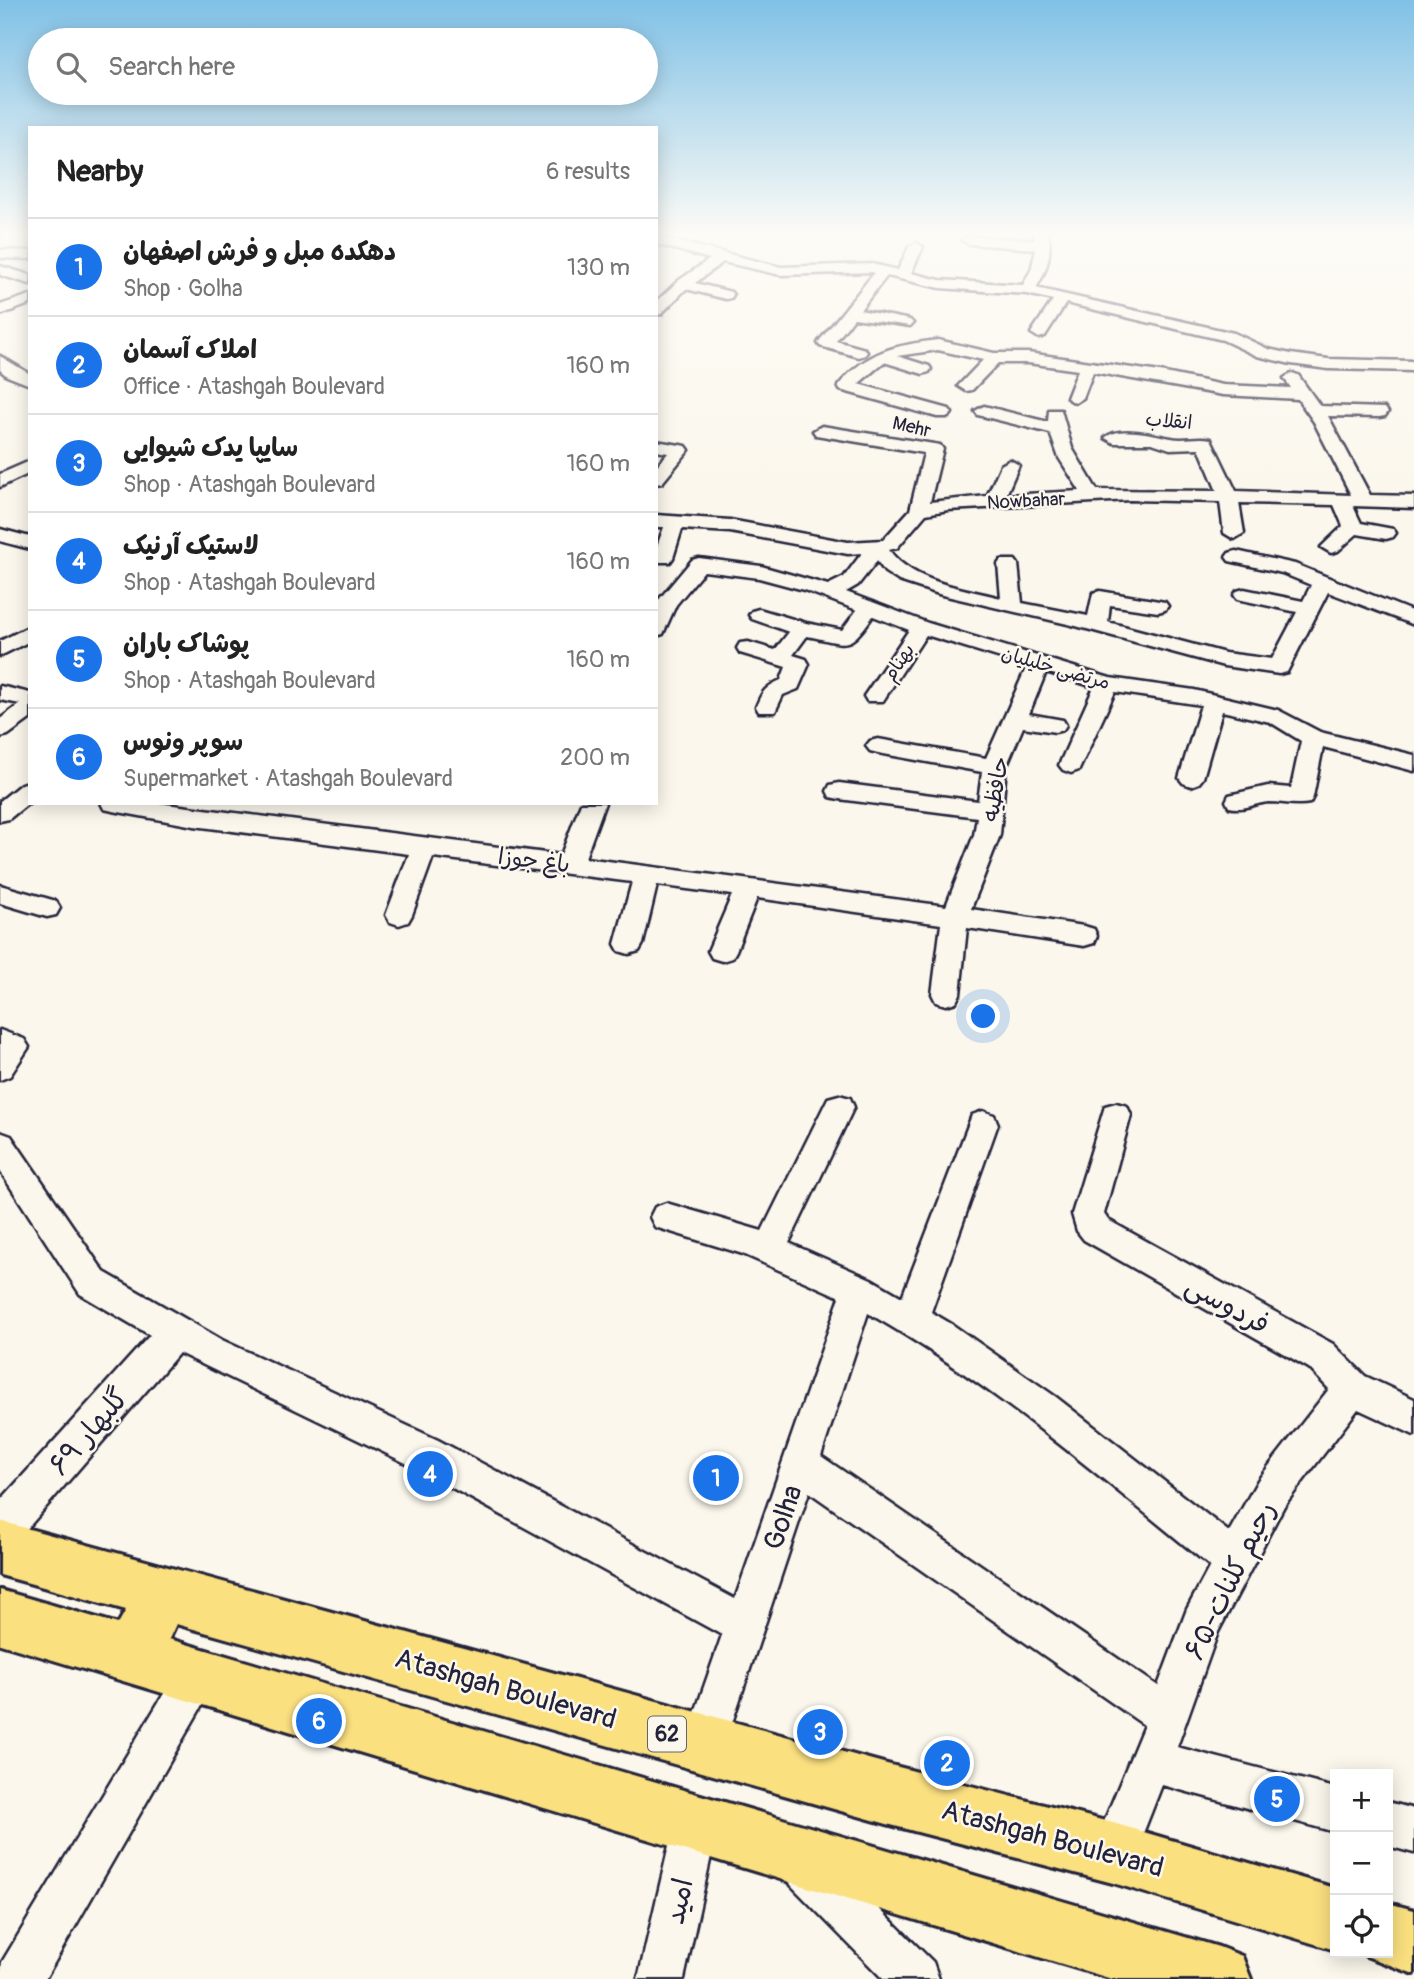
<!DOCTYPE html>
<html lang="en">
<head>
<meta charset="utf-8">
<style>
  :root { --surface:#fff; --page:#f2f2f2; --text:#222; --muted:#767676; --line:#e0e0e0; --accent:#1a73e8 }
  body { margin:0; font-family:Pangolin,"Playpen Sans Arabic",sans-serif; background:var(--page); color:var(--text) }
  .controls { position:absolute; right:21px; bottom:21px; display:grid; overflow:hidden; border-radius:0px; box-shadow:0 4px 18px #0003 }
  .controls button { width:63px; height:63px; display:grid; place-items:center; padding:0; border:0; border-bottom:2px solid var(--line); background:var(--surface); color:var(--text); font:35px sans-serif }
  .you { position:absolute; left:984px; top:1017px; width:24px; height:24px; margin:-18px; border:5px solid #fff; border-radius:50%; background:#1a73e8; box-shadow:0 0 0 10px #1a73e833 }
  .badge { display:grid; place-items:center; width:46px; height:46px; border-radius:50%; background:var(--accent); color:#fff; font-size:23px; font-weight:700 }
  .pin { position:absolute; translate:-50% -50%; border:4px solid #fff; box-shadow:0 2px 7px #0006 }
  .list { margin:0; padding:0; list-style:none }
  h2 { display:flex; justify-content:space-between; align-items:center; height:91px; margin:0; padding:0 28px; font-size:30px }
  h2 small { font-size:23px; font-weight:400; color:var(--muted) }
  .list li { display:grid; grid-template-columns:46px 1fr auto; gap:21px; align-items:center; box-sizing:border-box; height:98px; padding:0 28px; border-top:2px solid var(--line) }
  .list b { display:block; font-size:26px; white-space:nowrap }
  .list p { margin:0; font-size:23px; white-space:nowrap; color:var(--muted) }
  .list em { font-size:23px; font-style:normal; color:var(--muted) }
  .icon { flex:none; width:38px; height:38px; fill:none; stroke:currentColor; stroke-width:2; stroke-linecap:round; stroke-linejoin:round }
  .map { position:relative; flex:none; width:1414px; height:1979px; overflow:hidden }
  .search { position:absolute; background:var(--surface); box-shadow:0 4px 18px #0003; left:28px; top:28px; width:630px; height:77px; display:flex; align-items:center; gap:18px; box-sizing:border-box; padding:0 24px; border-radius:38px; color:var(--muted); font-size:26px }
  .panel { position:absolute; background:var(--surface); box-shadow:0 4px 18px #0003; left:28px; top:126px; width:630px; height:679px; border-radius:0px }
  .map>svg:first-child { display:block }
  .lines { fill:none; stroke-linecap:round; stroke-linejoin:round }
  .minor-casing { stroke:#22223b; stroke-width:5 }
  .primary-casing { stroke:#22223b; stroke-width:6 }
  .minor { fill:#fbf7ec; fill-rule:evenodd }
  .primary { fill:#fbe080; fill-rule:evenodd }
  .labels { text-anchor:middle; stroke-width:5; stroke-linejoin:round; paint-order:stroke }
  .far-street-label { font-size:19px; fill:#22223b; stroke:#fbf7ec }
  .shield { fill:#fbf7ec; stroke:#636270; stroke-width:2 }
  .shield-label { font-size:21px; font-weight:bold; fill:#22223b }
  .street-label { font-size:23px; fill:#22223b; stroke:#fbf7ec }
  .near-street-label { font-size:28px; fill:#22223b; stroke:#fbf7ec }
</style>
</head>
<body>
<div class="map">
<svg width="1414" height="1979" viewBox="0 0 1414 1979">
  <rect width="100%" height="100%" fill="#fbf7ec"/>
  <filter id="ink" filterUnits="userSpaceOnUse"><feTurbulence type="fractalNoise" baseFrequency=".0143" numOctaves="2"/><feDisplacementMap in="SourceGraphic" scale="14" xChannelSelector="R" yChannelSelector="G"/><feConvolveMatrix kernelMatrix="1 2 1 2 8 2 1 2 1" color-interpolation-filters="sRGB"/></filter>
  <g filter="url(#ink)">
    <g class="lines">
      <defs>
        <path id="minor" d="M 0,232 L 9,232 L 0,236 Z
          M 1034,232 L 1048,232 C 1052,252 1048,269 1036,288 L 1234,333 L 1268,349 L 1291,354 L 1328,359 L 1414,361 L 1414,371 L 1328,369 L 1291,364 L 1257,356 L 1223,340 L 1066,303 L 1045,336 L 1039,338 L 1031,333 L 1053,300 L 1027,294 L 940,288 L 887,276 L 860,310 L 910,320 L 913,323 L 910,326 L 854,318 L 836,341 L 865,349 L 867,352 L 865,355 L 859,357 L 820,346 L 818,343 L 820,340 L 874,273 L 872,272 L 781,275 L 723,262 L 695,283 L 731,292 L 733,295 L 731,298 L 726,299 L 686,289 L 661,314 L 656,315 L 656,302 L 678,281 L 710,259 L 656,244 L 656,236 L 781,267 L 872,264 L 898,270 L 909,247 L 916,243 L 923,247 L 911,273 L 940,280 L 1023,285 L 1031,270 L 1036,249 L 969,244 L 962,240 L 969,236 L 1035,240 Z
          M 0,250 L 30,251 L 30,259 L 0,258 Z
          M 0,266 L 30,275 L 30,284 L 0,275 Z
          M 30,295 L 30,304 L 0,315 L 0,305 Z
          M 938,340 L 994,353 L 1028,353 L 1160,372 L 1223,385 L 1291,388 L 1284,378 L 1292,373 L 1298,375 L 1320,406 L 1385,408 L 1388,412 L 1385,416 L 1379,417 L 1328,416 L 1370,495 L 1414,496 L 1414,508 L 1353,506 L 1361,523 L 1393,529 L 1396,533 L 1393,537 L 1386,539 L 1357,534 L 1338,551 L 1331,553 L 1321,547 L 1343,526 L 1334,505 L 1239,503 L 1244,533 L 1234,539 L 1224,533 L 1220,502 L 1130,500 L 948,510 L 926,514 L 897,548 L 889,550 C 913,583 963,588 1001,598 L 998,564 L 1001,560 L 1015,560 L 1018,564 L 1022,603 L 1088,616 L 1093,593 L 1100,591 L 1165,602 L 1168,606 L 1165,610 L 1158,612 L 1110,605 L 1108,622 L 1225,653 L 1272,659 L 1297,612 L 1237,599 L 1234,595 L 1237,591 L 1244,589 L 1303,601 L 1311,585 L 1282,573 L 1229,561 L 1226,557 L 1229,553 L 1236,551 L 1295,564 L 1414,612 L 1414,625 L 1328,592 L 1287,672 L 1279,674 L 1224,666 L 1072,625 L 942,595 L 899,581 L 885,572 L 877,561 L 858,585 L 846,592 L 928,623 L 1110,678 L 1194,690 L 1278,710 L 1320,732 L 1414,755 L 1414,771 L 1323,747 L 1313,797 L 1310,803 C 1296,806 1283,802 1269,802 C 1255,803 1244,811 1229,807 L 1226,801 L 1229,795 L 1268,786 L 1291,788 L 1301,741 L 1270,722 L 1222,711 L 1203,778 L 1199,783 L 1191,786 L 1183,783 L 1179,778 L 1201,705 L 1115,692 L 1079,770 L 1071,773 L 1063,770 L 1059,765 L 1094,687 L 1046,672 L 1029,714 L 1063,720 L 1066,725 L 1063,730 L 1055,732 L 1023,727 L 1006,767 L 1000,835 L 971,909 L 1084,926 L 1094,929 L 1097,936 L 1094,943 L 1084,946 L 967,928 L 960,994 L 956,1002 L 946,1005 L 936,1002 L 932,994 L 941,924 L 757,898 L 736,951 L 732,958 L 722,961 L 712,958 L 708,951 L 732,895 L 657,885 L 643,944 L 639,951 L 629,954 L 619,951 L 615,944 L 632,882 L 433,857 L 412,915 L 408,922 L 399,925 L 390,922 L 386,915 L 409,854 L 194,826 L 113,811 L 104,809 L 101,803 L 158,803 L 561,855 L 581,803 L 605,803 L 585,858 L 946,906 L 974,835 L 977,817 L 839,799 L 830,797 L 827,791 L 830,785 L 839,783 L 978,801 L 982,772 L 878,753 L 870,751 L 866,746 L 870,741 L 878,739 L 986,758 L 1027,666 L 926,635 L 883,701 L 867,701 L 864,696 L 909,630 L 873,616 C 847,652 849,644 807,636 L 793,655 L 806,659 L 809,664 L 798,689 L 783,695 L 775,712 L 759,712 L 756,707 C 762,692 765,687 781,680 L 786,667 L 740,653 L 737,648 L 740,643 L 748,642 L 775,650 L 789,632 L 752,619 L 749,615 L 752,611 L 759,609 L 806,623 L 842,630 L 857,610 L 804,590 L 759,578 L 704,571 L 676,605 L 663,634 L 656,636 L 656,603 L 692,560 L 699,558 L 761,566 L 828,585 L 844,577 L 862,553 L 848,554 L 730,532 L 682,529 L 673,558 L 670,562 L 656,562 L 656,549 L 664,527 L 656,527 L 656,515 L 730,520 L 848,542 L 883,540 L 910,510 L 924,453 L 816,435 L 813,431 L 822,426 L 940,445 L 943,449 L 930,502 L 987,496 L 1001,465 L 1010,460 L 1019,465 L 1006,495 L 1080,491 L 1059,458 L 1050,433 L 978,415 L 975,411 L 984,406 L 1048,422 L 1049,410 L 1061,410 L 1072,448 L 1097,490 L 1217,491 L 1199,448 L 1170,449 L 1152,443 L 1114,443 L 1105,438 C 1118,425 1155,435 1171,438 C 1184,441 1198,436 1211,439 L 1236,491 L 1351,495 L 1314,422 L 1298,399 L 1223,395 L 1093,372 L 1083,398 L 1075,403 L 1067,398 L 1078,370 L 1028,363 L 998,363 L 972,390 L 966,391 L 958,386 L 983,360 L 938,350 L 897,356 L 929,366 L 931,369 L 929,372 L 923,374 L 884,362 L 858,384 L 949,409 L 952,413 L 949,417 L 937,417 L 840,390 L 838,386 C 866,351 896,345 938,340 Z
          M 0,356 L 30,374 L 30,385 L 7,376 L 0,370 Z
          M 656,441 L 686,446 L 689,450 L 662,483 L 656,484 L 656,467 L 668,453 L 656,451 Z
          M 30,461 L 30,473 L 0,487 L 0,474 Z
          M 0,529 L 30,537 L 30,549 L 0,541 Z
          M 30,626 L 30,641 L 0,656 L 0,641 Z
          M 0,686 L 30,693 L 30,719 L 8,735 L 0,737 L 0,719 L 20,704 L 0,700 Z
          M 30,782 L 30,802 L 9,819 L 0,821 L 0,801 L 21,784 Z
          M 0,885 L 56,901 L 60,908 L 56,915 L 47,917 L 0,903 Z
          M 0,1030 L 24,1039 L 29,1047 L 10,1076 L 0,1080 Z
          M 839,1095 L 850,1098 L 854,1107 L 789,1243 L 871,1279 L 902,1297 L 972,1115 L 983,1111 L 994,1115 L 998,1124 L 931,1312 L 953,1325 L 1056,1397 L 1229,1532 L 1258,1480 L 1329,1389 L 1309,1368 L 1084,1240 L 1077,1231 L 1072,1214 L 1105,1106 L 1116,1103 L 1127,1106 L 1131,1115 L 1104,1214 L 1108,1220 L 1333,1344 L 1365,1376 L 1414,1399 L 1414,1435 L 1358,1409 L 1284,1506 L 1218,1632 L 1177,1747 L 1335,1788 L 1335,1832 L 1162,1785 L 1129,1869 L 1113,1875 L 1097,1869 L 1091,1853 L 1144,1725 L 809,1492 L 720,1759 L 705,1765 L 690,1759 L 684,1744 L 722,1635 L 412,1466 L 179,1353 L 14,1544 L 0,1549 L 0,1501 L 150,1335 L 80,1294 L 0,1171 L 0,1132 L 11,1136 L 104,1272 L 222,1340 L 438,1440 L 735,1599 L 840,1297 L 743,1254 L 655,1227 L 650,1217 L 655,1207 L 666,1203 L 762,1231 L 828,1098 ZM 868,1313 C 992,1383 1100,1477 1210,1566 L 1187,1609 L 1158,1686 L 821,1456 Z
          M 197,1655 L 211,1662 L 218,1676 L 211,1690 L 45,1979 L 0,1979 L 2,1962 L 183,1662 Z
          M 696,1802 L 711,1809 L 718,1824 L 684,1979 L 638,1979 L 674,1824 L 681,1809 Z
          M 1388,1802 L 1414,1809 L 1414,1853 L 1388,1846 Z
          M 807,1847 L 823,1853 L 933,1962 L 939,1979 L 883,1979 L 791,1885 L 785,1869 L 791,1853 Z"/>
        <path id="primary" d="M 0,1521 L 887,1764 L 1113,1823 L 1335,1888 L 1335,1950 L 1113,1883 L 887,1824 L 176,1624 L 169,1639 L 1219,1947 L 1242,1956 L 1251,1979 L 1112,1979 L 0,1644 L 0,1590 L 118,1624 L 126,1610 L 0,1575 Z
          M 1388,1903 L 1414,1910 L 1414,1974 L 1366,1956 L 1364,1953 L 1388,1953 Z"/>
      </defs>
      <!-- minor casing -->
      <use href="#minor" class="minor-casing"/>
      <!-- primary casing -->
      <use href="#primary" class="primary-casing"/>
      <!-- minor -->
      <use href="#minor" class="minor"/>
      <!-- primary -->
      <use href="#primary" class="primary"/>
    </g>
  </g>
  <!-- sky -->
  <linearGradient id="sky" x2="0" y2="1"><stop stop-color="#80c1e6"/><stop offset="0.46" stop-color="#fdfbf6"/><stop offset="1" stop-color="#fdfbf6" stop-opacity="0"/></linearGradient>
  <rect width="1414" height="509" fill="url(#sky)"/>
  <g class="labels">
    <!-- far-street labels -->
    <g class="far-street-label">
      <text transform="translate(1169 420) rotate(5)" y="7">انقلاب</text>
      <text transform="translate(912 426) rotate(13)" y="7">Mehr</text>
      <text transform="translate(1026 500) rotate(-3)" y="7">Nowbahar</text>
      <text transform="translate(898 662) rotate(-56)" y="7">بهنام</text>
      <text transform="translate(1056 667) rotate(16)" y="7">مرتضی خلیلیان</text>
    </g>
    <!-- shield labels -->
    <rect class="shield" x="648" y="1716.5" width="38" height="35" rx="5"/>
    <g class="shield-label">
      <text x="667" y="1741">62</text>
    </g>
    <!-- street labels -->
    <g class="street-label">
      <text transform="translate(995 789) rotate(-80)" y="8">حافظیه</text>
      <text transform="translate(534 860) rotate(7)" y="8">باغ جوزا</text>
    </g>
    <!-- near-street labels -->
    <g class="near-street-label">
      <text transform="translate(1228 1304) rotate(29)" y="10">فردوسی</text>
      <text transform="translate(88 1431) rotate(-49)" y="10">۶۹ گلبهار</text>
      <text transform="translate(782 1517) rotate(-71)" y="10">Golha</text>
      <text transform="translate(1229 1580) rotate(-64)" y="10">۶۵-رحیم کلنات</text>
      <text transform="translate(506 1688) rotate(16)" y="10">Atashgah Boulevard</text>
      <text transform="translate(1053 1838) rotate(15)" y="10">Atashgah Boulevard</text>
      <text transform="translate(678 1901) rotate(-77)" y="10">امید</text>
    </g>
  </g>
</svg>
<div class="controls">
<button>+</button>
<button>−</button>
<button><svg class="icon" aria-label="locate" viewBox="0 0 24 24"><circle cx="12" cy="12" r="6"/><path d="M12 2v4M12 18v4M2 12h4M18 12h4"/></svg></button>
</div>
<div class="you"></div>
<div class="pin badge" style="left:716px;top:1478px">1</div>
<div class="pin badge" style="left:947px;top:1763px">2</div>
<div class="pin badge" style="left:820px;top:1732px">3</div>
<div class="pin badge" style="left:430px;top:1474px">4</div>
<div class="pin badge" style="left:1277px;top:1799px">5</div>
<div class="pin badge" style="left:319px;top:1721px">6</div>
<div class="search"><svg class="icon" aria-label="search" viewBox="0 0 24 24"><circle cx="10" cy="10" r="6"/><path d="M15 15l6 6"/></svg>Search here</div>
<section class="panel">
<h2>Nearby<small>6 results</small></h2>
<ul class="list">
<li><span class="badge">1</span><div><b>دهکده مبل و فرش اصفهان</b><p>Shop · Golha</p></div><em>130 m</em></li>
<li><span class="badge">2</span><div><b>املاک آسمان</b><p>Office · Atashgah Boulevard</p></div><em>160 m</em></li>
<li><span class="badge">3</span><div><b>سایپا یدک شیوایی</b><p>Shop · Atashgah Boulevard</p></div><em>160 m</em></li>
<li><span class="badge">4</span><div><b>لاستیک آرنیک</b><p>Shop · Atashgah Boulevard</p></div><em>160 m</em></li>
<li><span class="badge">5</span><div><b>پوشاک باران</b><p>Shop · Atashgah Boulevard</p></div><em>160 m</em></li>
<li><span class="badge">6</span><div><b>سوپر ونوس</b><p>Supermarket · Atashgah Boulevard</p></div><em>200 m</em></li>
</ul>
</section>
</div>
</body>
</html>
